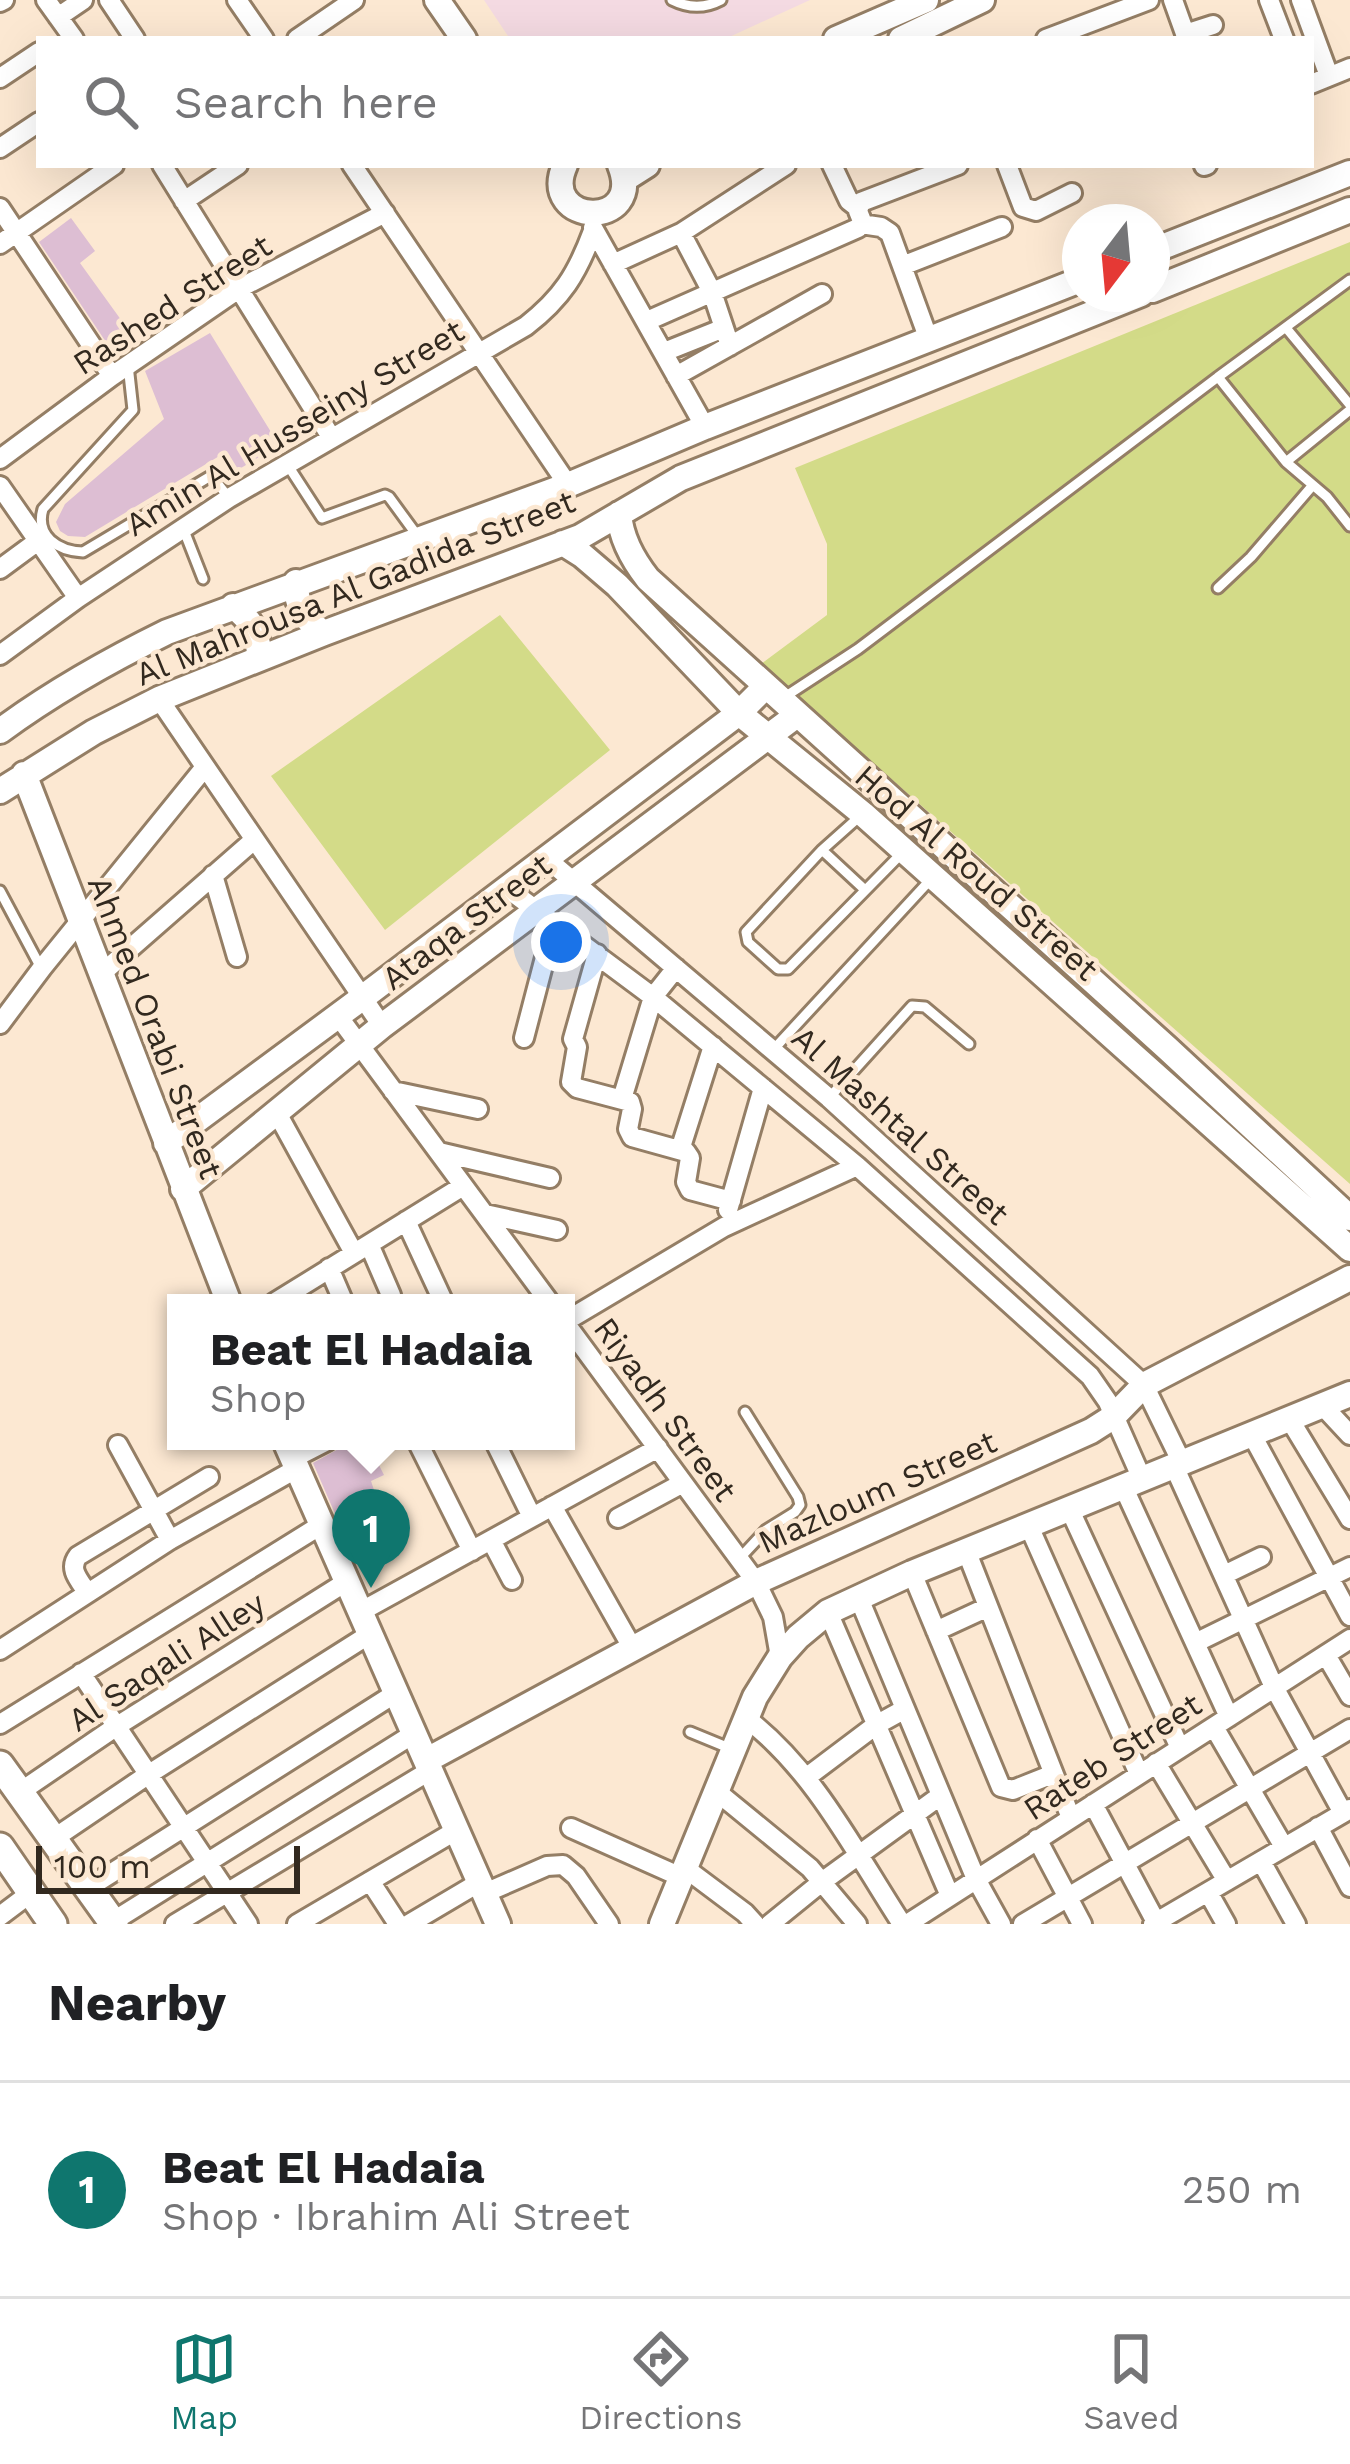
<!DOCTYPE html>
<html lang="en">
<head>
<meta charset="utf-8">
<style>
  :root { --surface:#fff; --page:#f6f6f6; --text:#202124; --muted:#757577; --line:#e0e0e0; --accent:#0f766e }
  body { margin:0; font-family:"Work Sans",sans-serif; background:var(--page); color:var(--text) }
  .compass { position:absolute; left:1062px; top:204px; width:108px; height:108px; border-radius:50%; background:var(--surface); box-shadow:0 12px 48px #0002; rotate:196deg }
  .scale { position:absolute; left:36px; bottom:30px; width:264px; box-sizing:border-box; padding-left:12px; border:6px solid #32291f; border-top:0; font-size:33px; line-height:42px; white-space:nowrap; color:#32291f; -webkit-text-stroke:9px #fce8d2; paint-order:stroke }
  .you { position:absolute; left:561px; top:942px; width:42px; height:42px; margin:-30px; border:9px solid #fff; border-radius:50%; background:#1a73e8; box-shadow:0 0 0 18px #1a73e833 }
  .badge { display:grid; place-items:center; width:78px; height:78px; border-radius:50%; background:var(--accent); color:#fff; font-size:39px; font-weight:700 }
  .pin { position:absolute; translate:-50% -99px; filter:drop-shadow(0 3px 6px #0008) }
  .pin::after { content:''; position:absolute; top:63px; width:42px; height:36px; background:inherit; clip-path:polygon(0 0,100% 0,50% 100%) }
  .popup { position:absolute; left:167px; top:1294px; width:408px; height:156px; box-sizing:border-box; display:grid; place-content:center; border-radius:0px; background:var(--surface); filter:drop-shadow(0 3px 9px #0005); font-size:39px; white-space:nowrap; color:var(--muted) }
  .popup b { font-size:45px; color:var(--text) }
  .popup::after { content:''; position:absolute; left:50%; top:100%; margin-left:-24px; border:24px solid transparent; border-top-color:var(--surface) }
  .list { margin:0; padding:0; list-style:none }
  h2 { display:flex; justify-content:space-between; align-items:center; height:156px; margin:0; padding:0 48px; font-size:51px }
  h2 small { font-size:39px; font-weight:400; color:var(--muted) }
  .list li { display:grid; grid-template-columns:78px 1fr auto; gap:36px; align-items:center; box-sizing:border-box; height:216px; padding:0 48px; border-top:3px solid var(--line) }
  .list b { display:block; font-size:45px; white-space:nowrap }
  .list p { margin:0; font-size:39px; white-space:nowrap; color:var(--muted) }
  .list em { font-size:39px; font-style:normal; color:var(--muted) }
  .icon { flex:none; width:66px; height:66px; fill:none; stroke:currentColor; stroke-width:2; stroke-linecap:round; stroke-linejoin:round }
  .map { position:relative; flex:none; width:1350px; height:1924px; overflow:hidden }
  .search { position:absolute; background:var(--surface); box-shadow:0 12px 48px #0002; left:36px; right:36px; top:36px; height:132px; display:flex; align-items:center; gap:30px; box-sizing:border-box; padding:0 42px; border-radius:0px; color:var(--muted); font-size:45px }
  .sheet { height:372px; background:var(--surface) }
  nav { display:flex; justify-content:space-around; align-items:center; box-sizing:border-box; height:168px; border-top:3px solid var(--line); background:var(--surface); font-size:33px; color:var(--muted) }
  nav a { display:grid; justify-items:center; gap:6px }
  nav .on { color:var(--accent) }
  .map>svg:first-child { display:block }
  .medical { fill:#f4dae2 }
  .green { fill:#d3db88 }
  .building { fill:#ddbed3 }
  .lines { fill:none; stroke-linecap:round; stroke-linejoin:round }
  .lane-casing { stroke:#947e65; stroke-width:15 }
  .street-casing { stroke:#947e65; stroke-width:24 }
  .secondary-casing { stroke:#947e65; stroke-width:30 }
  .primary-casing { stroke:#947e65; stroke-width:33 }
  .lane { stroke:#fff; stroke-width:9 }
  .street { stroke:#fff; stroke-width:18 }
  .secondary { stroke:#fff; stroke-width:24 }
  .primary { stroke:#fff; stroke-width:27 }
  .labels { text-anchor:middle; stroke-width:9; stroke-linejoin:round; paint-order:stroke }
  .street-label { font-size:33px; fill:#32291f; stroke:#fce8d2 }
</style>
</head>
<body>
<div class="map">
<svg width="1350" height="1924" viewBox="0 0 1350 1924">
  <rect width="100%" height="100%" fill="#fce8d2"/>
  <!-- medical -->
  <path class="medical" d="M 484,0 L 810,0 L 725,39 L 510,39 Z"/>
  <!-- green -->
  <path class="green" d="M 1350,242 L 1350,1184 L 761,664 L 827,615 L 827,544 L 795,468 Z
    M 500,615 L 610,750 L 385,930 L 271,776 Z"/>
  <!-- building -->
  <path class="building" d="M 71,218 L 95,251 L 80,263 L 137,342 L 116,357 L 39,242 Z
    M 210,333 L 279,445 L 231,474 L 221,455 L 85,537 L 68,536 L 60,531 L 56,522 L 65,504 L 164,419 L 145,371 Z
    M 353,1441 L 367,1441 L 384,1475 L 371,1481 L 376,1496 L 336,1516 L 313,1463 Z"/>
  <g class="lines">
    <defs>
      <path id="lane" d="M 672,0 C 688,8 704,9 721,0
        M 1350,280 L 1218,377 L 1286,462 L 1327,497 L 1350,526
        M 1287,329 L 1350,405
        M 128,365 L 133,410 L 43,509 C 35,536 58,551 83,552 L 209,477 L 214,479 L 229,498
        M 1286,462 L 1350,410
        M 287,464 L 322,518 L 385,495 L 389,497 L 419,538
        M 183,528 L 203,579
        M 1218,588 L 1251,557 L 1313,485
        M 783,698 L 858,649 L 1218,377
        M 859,817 L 822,850 L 746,932 L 748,942 L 778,969 L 788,969 L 902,853
        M 822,850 L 864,889
        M 0,891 L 40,966
        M 773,1050 L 932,878
        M 829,1098 L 912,1006 L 925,1007 L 969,1044
        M 739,1559 L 766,1530 L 795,1512 L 800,1505 L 798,1497 L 745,1412
        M 690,1732 L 729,1748"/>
      <path id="street" d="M 46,0 L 74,39
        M 109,0 L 135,39
        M 237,0 L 264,39
        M 1173,0 L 1187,39
        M 1269,0 L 1284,39
        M 1301,0 L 1329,76
        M 0,2 L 4,0
        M 58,17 L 83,0
        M 1185,34 L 1213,25
        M 297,39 L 354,0
        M 1046,39 L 1149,0
        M 0,78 L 39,52
        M 1311,84 L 1350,68
        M 0,148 L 39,122
        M 162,165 L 331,437
        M 352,165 L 568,485
        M 832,165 L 849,201 L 858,208
        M 1007,165 L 1023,207 L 1036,211 L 1072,193
        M 1204,166 L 1207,165
        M 184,201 L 238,165
        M 0,208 L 112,376
        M 861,224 L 881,227 L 890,233 L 929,340
        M 593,228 L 705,427
        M 681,233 L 712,292 L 730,346
        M 0,244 L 114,165
        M 613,264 L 681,233 L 786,165
        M 902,266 L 1002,227
        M 647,321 L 858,228 L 862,221 L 858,211 L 861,202 L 958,165
        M 664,352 L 724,328
        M 676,376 L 822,294
        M 0,459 L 112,376 L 240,288 L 385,213
        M 0,486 L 78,598
        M 0,569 L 38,541
        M 0,655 L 78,598 L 229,498 L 526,326 C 562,298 577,274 593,231
        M 159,699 L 382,1026
        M 547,859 L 829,1098 L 1144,1385 L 1182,1463
        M 213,875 L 237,957
        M 508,889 L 653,997 L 857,1166 L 1090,1376 L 1108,1402 L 1142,1479
        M 597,954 L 573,1039 L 577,1047 L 571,1082 L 577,1088 L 630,1102 L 632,1109 L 628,1129 L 632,1137 L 686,1152 L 690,1158 L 686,1182 L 690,1190 L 731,1201
        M 101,974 L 254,840
        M 338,1016 L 550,1303
        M 0,1024 L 42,968 L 205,767
        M 524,1038 L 554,923
        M 393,1091 L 478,1109
        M 622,1099 L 653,997 L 676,968
        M 277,1113 L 354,1253
        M 680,1150 L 713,1046
        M 439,1152 L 550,1178
        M 728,1210 L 763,1088
        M 485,1214 L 557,1230
        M 406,1221 L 444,1303
        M 369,1244 L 391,1295
        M 329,1268 L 344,1303
        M 274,1303 L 463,1186
        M 566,1321 L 724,1227 L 857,1166
        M 566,1324 L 756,1582 L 773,1617 L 780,1657
        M 1323,1406 L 1350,1435
        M 1290,1420 L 1350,1519
        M 1252,1435 L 1350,1616
        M 417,1441 L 472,1551
        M 495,1442 L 532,1517
        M 118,1445 L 170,1540
        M 292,1459 L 327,1441
        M 1174,1466 L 1274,1687 L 1343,1813
        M 1123,1486 L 1229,1717
        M 552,1506 L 633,1649
        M 1069,1508 L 1180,1748
        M 618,1518 L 683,1483
        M 1028,1524 L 1139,1774
        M 491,1540 L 512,1580
        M 966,1550 L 1071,1818
        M 912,1573 L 1001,1787 L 1013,1790 L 1053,1774
        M 1224,1575 L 1261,1557
        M 87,1592 C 79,1580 68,1569 78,1556 L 209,1477
        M 858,1596 L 976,1879 L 1001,1924
        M 360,1612 L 658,1448
        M 828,1612 L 950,1896
        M 936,1631 L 988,1607
        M 1195,1643 L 1350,1567
        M 0,1650 L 170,1540 L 296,1469
        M 1326,1655 L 1350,1696
        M 81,1673 L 248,1924
        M 746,1718 C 815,1771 855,1852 902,1924
        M 0,1724 L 321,1525
        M 1214,1727 L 1284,1847
        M 1156,1763 L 1227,1881
        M 807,1777 L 876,1725 L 905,1709
        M 716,1791 L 810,1868 L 857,1924
        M 20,1792 L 117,1726 L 346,1582
        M 1093,1804 L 1156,1922
        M 1318,1827 L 1350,1887
        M 571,1828 L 681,1877
        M 53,1839 L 149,1774 L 370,1634
        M 1037,1839 L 1082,1924
        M 1261,1861 L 1296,1924
        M 685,1868 L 745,1913 L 755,1924
        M 370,1881 L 398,1924
        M 88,1888 L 396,1693
        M 1208,1892 L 1226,1924
        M 485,1893 L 547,1866 L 563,1865 L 576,1876 L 609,1924
        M 0,1916 L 32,1892
        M 112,1922 L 415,1733
        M 175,1924 L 431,1770
        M 297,1924 L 457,1830
        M 409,1924 L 480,1882
        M 770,1924 L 823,1881 L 940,1796
        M 907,1924 L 1350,1639
        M 1023,1924 L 1350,1729
        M 1153,1924 L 1350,1809"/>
      <path id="secondary" d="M 437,0 L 464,39
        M 836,39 L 926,0
        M 901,39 L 982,0
        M 565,165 C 538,226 646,231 620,165
        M 625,179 L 647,165
        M 1152,251 L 1350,173
        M 1152,290 L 1350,210
        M 619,514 C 621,538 633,560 648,579 L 1167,1048 L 1350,1218
        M 563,543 L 582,555 L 617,585 L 739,713 L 863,814 L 1350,1249
        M 296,582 C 296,606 304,620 324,633
        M 233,606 C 252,620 259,635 259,658
        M 0,731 C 53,692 108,661 167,632 L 568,485 L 705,427 L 1080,280
        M 24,774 L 229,1303
        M 0,791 L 94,732 L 159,699 L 324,633 L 580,537 L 681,478 L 1141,294
        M 166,1143 L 362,998 L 739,713 L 766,686
        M 183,1189 L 382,1026 L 797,715
        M 285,1441 L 498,1924
        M 427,1760 L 756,1582 L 1091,1431 L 1113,1417 L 1144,1385 L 1350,1278
        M 662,1924 L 755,1697 L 780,1657 L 798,1637 L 828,1612 L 912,1573 L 1350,1394"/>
      <path id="primary" d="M 0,1765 L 114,1924
        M 0,1847 L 53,1924"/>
    </defs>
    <!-- lane casing -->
    <use href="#lane" class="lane-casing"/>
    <!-- street casing -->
    <use href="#street" class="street-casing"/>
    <!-- secondary casing -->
    <use href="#secondary" class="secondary-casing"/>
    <!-- primary casing -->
    <use href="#primary" class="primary-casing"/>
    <!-- lane -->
    <use href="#lane" class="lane"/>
    <!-- street -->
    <use href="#street" class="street"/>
    <!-- secondary -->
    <use href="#secondary" class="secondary"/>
    <!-- primary -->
    <use href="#primary" class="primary"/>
  </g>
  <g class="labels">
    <!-- street labels -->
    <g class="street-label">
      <text transform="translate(172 304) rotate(-33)" y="12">Rashed Street</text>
      <text transform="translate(294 427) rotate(-31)" y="12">Amin Al Husseiny Street</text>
      <text transform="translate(355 587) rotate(-22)" y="12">Al Mahrousa Al Gadida Street</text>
      <text transform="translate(977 872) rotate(41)" y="12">Hod Al Roud Street</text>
      <text transform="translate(466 921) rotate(-37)" y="12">Ataqa Street</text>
      <text transform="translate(156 1027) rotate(69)" y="12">Ahmed Orabi Street</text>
      <text transform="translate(901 1125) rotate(42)" y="12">Al Mashtal Street</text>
      <text transform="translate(666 1409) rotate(54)" y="12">Riyadh Street</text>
      <text transform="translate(877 1491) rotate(-24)" y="12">Mazloum Street</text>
      <text transform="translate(166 1661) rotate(-33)" y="12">Al Saqali Alley</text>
      <text transform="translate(1112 1756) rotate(-33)" y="12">Rateb Street</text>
    </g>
  </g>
</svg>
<svg class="compass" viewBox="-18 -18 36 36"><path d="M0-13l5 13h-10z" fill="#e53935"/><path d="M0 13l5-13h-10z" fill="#757577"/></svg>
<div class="scale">100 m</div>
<div class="you"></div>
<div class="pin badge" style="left:371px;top:1588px">1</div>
<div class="popup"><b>Beat El Hadaia</b>Shop</div>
<div class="search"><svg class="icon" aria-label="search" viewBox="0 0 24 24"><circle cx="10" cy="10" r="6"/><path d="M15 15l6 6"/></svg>Search here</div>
</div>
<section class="sheet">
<h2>Nearby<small></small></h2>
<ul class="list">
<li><span class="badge">1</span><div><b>Beat El Hadaia</b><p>Shop · Ibrahim Ali Street</p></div><em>250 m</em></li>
</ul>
</section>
<nav>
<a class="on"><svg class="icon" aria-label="map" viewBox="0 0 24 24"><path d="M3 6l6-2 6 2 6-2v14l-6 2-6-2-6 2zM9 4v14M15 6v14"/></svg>Map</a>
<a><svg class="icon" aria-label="directions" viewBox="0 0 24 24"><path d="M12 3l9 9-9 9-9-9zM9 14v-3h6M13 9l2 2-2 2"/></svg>Directions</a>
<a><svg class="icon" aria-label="saved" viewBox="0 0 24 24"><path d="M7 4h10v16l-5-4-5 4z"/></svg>Saved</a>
</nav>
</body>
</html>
